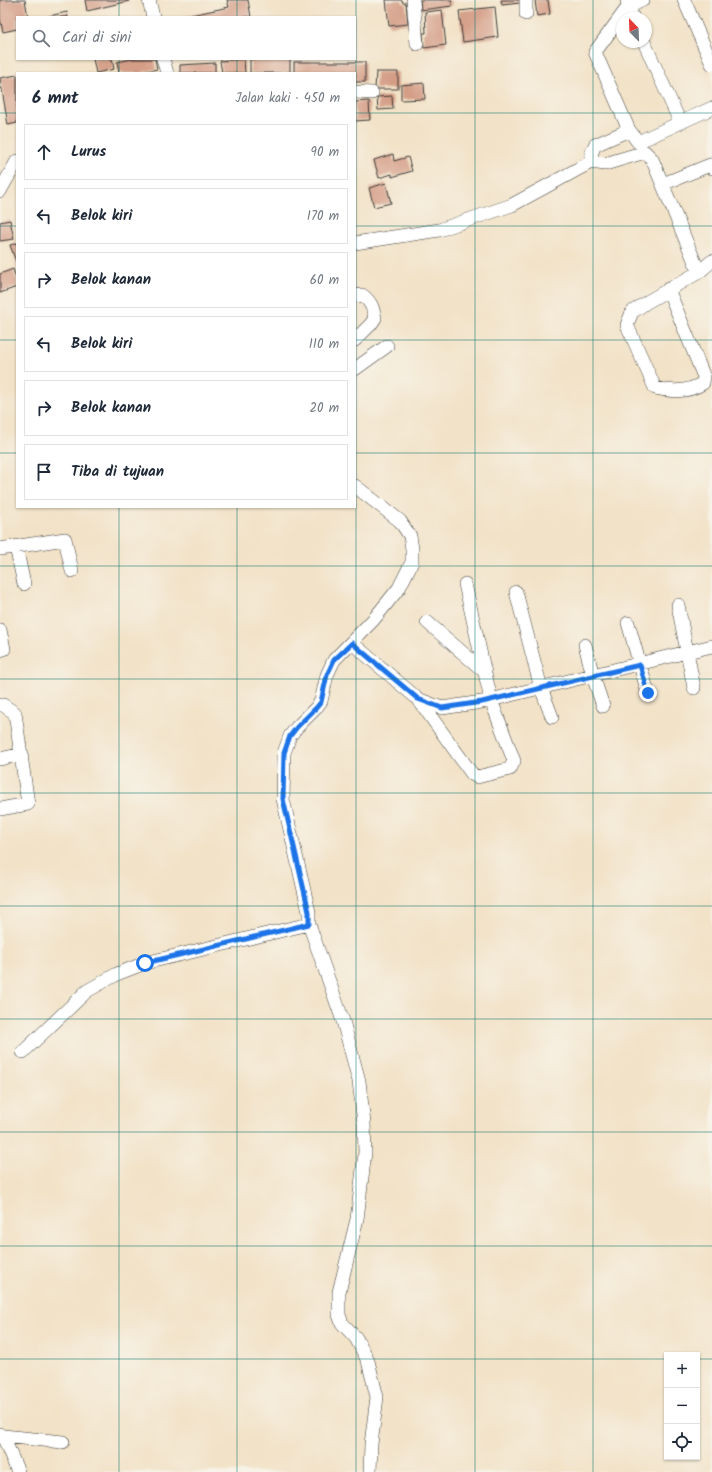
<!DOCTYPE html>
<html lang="id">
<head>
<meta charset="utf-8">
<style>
  :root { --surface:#fff; --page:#f6f6f7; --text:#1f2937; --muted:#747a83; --line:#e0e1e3 }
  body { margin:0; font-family:Kalam,sans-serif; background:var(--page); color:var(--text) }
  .controls { position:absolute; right:12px; bottom:12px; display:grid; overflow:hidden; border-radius:0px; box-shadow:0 1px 3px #0004 }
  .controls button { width:36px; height:36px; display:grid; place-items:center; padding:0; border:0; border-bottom:1px solid var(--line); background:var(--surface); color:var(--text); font:20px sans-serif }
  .compass { position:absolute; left:616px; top:12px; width:36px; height:36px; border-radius:50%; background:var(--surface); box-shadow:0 1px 3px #0004; rotate:337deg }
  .stop { position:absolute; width:12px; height:12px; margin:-9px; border:3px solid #1a73e8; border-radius:50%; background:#fff }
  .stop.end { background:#1a73e8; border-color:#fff; box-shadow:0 1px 4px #0008 }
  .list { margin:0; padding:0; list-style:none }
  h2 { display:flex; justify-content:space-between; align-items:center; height:52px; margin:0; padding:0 16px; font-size:17px }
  h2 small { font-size:13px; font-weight:400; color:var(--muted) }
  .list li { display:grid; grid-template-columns:26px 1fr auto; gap:12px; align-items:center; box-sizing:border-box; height:56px; margin:0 8px 8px; padding:0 8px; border:1px solid var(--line); border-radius:0px }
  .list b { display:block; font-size:15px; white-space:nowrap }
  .list em { font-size:13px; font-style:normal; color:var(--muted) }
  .icon { flex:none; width:22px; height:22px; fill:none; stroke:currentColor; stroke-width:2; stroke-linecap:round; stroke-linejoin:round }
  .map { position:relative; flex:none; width:712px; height:1472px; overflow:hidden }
  .search { position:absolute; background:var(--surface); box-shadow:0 1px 3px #0004; left:16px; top:16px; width:340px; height:44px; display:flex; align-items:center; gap:10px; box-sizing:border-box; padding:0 14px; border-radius:0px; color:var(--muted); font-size:15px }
  .panel { position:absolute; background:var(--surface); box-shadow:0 1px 3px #0004; left:16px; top:72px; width:340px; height:436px; border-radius:0px }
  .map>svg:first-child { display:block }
  .building { fill:#d49d86 }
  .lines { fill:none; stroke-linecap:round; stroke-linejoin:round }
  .street-casing { stroke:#3c3a36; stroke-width:14 }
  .street { stroke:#fff; stroke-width:13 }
  .route { stroke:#1a73e8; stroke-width:5 }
  .grid { fill:none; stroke:#0f766e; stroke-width:1; stroke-opacity:0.55 }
</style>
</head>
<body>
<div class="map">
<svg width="712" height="1472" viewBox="0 0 712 1472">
  <rect width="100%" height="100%" fill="#f7f3e8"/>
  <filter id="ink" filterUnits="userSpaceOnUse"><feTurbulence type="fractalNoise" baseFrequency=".025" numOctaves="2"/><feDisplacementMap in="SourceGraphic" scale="8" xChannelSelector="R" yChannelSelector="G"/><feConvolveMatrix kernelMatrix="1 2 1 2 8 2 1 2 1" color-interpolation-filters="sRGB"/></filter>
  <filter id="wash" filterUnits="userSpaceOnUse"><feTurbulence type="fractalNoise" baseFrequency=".012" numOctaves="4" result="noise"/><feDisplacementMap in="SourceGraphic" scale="16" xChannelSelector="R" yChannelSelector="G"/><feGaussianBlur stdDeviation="0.9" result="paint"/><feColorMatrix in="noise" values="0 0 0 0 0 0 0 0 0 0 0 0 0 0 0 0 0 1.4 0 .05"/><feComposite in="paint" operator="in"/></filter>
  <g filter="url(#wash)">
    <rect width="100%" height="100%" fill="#f2e2c7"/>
    <g id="blocks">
      <!-- building -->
      <path class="building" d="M 0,0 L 25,0 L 28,17 L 17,17 L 17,29 L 3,32 L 0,18 Z
        M 85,0 L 129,0 L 129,1 L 87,11 Z
        M 227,0 L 248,0 L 251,17 L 182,17 L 229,7 Z
        M 386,0 L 402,0 L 403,3 L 406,3 L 408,24 L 389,26 Z
        M 420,0 L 451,0 L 452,6 L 421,10 Z
        M 501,0 L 519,0 L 520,3 L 502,5 Z
        M 535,0 L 548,0 L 550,14 L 537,16 Z
        M 495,7 L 498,37 L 463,42 L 459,11 Z
        M 442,10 L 446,45 L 424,48 L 423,33 L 426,33 L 425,12 Z
        M 67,12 L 68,17 L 49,17 L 49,16 Z
        M 93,59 L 112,59 L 114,69 L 96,73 Z
        M 132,59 L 155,59 L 157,69 L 139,73 L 119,73 L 117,62 Z
        M 244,59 L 245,73 L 222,73 L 220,61 Z
        M 250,59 L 290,59 L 290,73 L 250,73 Z
        M 294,62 L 365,62 L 365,82 L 355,82 L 355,73 L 294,73 Z
        M 215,63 L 215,73 L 180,73 L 180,65 Z
        M 376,72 L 398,72 L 398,89 L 375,89 Z
        M 17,75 L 17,123 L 8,125 L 0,78 Z
        M 424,83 L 425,99 L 401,100 L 401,85 Z
        M 392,96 L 393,109 L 378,110 L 377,97 Z
        M 369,101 L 370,120 L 355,121 L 355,102 Z
        M 393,154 L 394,161 L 408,157 L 412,171 L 392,177 L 392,174 L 379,178 L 374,160 Z
        M 386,183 L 391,203 L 374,207 L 369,188 Z
        M 10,220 L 14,239 L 0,241 L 0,222 Z
        M 17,243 L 17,264 L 10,245 Z
        M 13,269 L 17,281 L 17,287 L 0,293 L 0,274 Z"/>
    </g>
  </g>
  <g filter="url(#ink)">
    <use href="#blocks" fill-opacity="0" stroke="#3c3a36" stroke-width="1"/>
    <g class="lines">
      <defs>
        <path id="street" d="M 149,0 L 153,17
          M 413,0 L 417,44
          M 526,0 L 526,14
          M 684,0 L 712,64
          M 633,18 L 628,7 L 643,0
          M 644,42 L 680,122
          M 163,59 L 167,73
          M 355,92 L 372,93
          M 629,130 L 638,142 L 712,108
          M 591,162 L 605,164 L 645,152 L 652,159 L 699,272 L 647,302 L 632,312 L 627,325 L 655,388 C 671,392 689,392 703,383 L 704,377 L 668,289
          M 663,184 L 710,165 L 712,168
          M 0,191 L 17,161
          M 355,243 L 439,230 L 512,205 L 591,162 L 592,152 L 595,145 L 629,130 L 595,52 L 628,7 L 627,0
          M 699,272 L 712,261
          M 355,296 L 362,295 C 371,301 373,308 375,318 L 371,324 L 355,340
          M 355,369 L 387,346
          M 355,486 L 400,521 L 410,536 L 412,549 L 412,562 L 399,588 L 374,619 L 334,660 L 327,675 L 321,701 L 316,708 L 297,727 L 290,736 L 284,753 L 283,799 L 309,912 L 309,924 L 343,1021 L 359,1081 L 364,1123 L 365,1152 L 357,1219 L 339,1292 L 339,1315 L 342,1323 L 356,1338 L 368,1361 L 377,1397 L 371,1444 L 370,1472
          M 16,547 L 24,584
          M 0,549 L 65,539 L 72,571
          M 516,592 L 541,688 L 552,717
          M 678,605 L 694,688
          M 427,622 L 485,672
          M 628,623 L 648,693
          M 0,630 L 4,649 L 0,650
          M 352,643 L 418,699 L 442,708 L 482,702 L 712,646
          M 585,645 L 593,676 L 603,706
          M 418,699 L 472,774 L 477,777 L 510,769 L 514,761 L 491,700 L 465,584
          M 0,705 L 3,705 L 15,713 L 28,804 L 0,809
          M 0,759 L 22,754
          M 23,1052 L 87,991 L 117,974 L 145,963 L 309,924
          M 0,1434 L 3,1436 L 18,1472
          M 3,1436 L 63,1442"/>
      </defs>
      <!-- street casing -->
      <use href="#street" class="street-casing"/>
      <!-- street -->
      <use href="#street" class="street"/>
    </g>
  </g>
  <g class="lines" filter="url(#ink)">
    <!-- route -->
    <path class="route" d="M 145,963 L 309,924 L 309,912 L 283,799 L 284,753 L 290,736 L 297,727 L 316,708 L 321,702 L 327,675 L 334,660 L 352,643 L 418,699 L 442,708 L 482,702 L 640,665 L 648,693"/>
  </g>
  <!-- grid -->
  <path class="grid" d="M 119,0 L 119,17M 237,0 L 237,17M 356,0 L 356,1472M 475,0 L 475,1472M 593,0 L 593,1472M 119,59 L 119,73M 237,59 L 237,73M 0,113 L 17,113M 355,113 L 712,113M 0,226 L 17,226M 355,226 L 712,226M 0,340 L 17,340M 355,340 L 712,340M 0,453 L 17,453M 355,453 L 712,453M 119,507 L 119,1472M 237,507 L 237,1472M 0,566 L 712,566M 0,679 L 712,679M 0,793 L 712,793M 0,906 L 712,906M 0,1019 L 712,1019M 0,1132 L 712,1132M 0,1246 L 712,1246M 0,1359 L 667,1359M 697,1359 L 712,1359"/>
</svg>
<div class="controls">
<button>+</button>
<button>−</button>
<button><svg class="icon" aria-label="locate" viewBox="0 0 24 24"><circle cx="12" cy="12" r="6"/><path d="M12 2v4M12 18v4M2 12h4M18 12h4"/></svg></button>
</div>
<svg class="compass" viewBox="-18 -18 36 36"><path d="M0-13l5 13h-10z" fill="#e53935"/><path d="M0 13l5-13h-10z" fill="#747a83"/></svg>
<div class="stop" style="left:145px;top:963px"></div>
<div class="stop end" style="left:648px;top:693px"></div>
<div class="search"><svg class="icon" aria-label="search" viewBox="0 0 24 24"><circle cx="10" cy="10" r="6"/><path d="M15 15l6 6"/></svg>Cari di sini</div>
<section class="panel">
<h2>6 mnt<small>Jalan kaki · 450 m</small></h2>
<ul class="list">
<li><svg class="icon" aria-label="ahead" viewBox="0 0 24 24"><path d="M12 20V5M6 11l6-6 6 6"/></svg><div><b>Lurus</b></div><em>90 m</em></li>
<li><svg class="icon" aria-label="left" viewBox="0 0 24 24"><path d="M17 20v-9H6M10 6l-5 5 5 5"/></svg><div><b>Belok kiri</b></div><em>170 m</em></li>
<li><svg class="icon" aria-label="right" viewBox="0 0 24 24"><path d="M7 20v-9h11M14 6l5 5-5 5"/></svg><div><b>Belok kanan</b></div><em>60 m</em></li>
<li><svg class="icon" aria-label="left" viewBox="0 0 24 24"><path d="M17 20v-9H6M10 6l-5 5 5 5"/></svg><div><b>Belok kiri</b></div><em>110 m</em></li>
<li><svg class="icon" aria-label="right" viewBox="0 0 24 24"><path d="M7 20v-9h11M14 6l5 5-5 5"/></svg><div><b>Belok kanan</b></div><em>20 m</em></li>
<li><svg class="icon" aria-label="arrive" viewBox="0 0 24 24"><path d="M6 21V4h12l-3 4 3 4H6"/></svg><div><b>Tiba di tujuan</b></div></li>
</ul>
</section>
</div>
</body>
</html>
